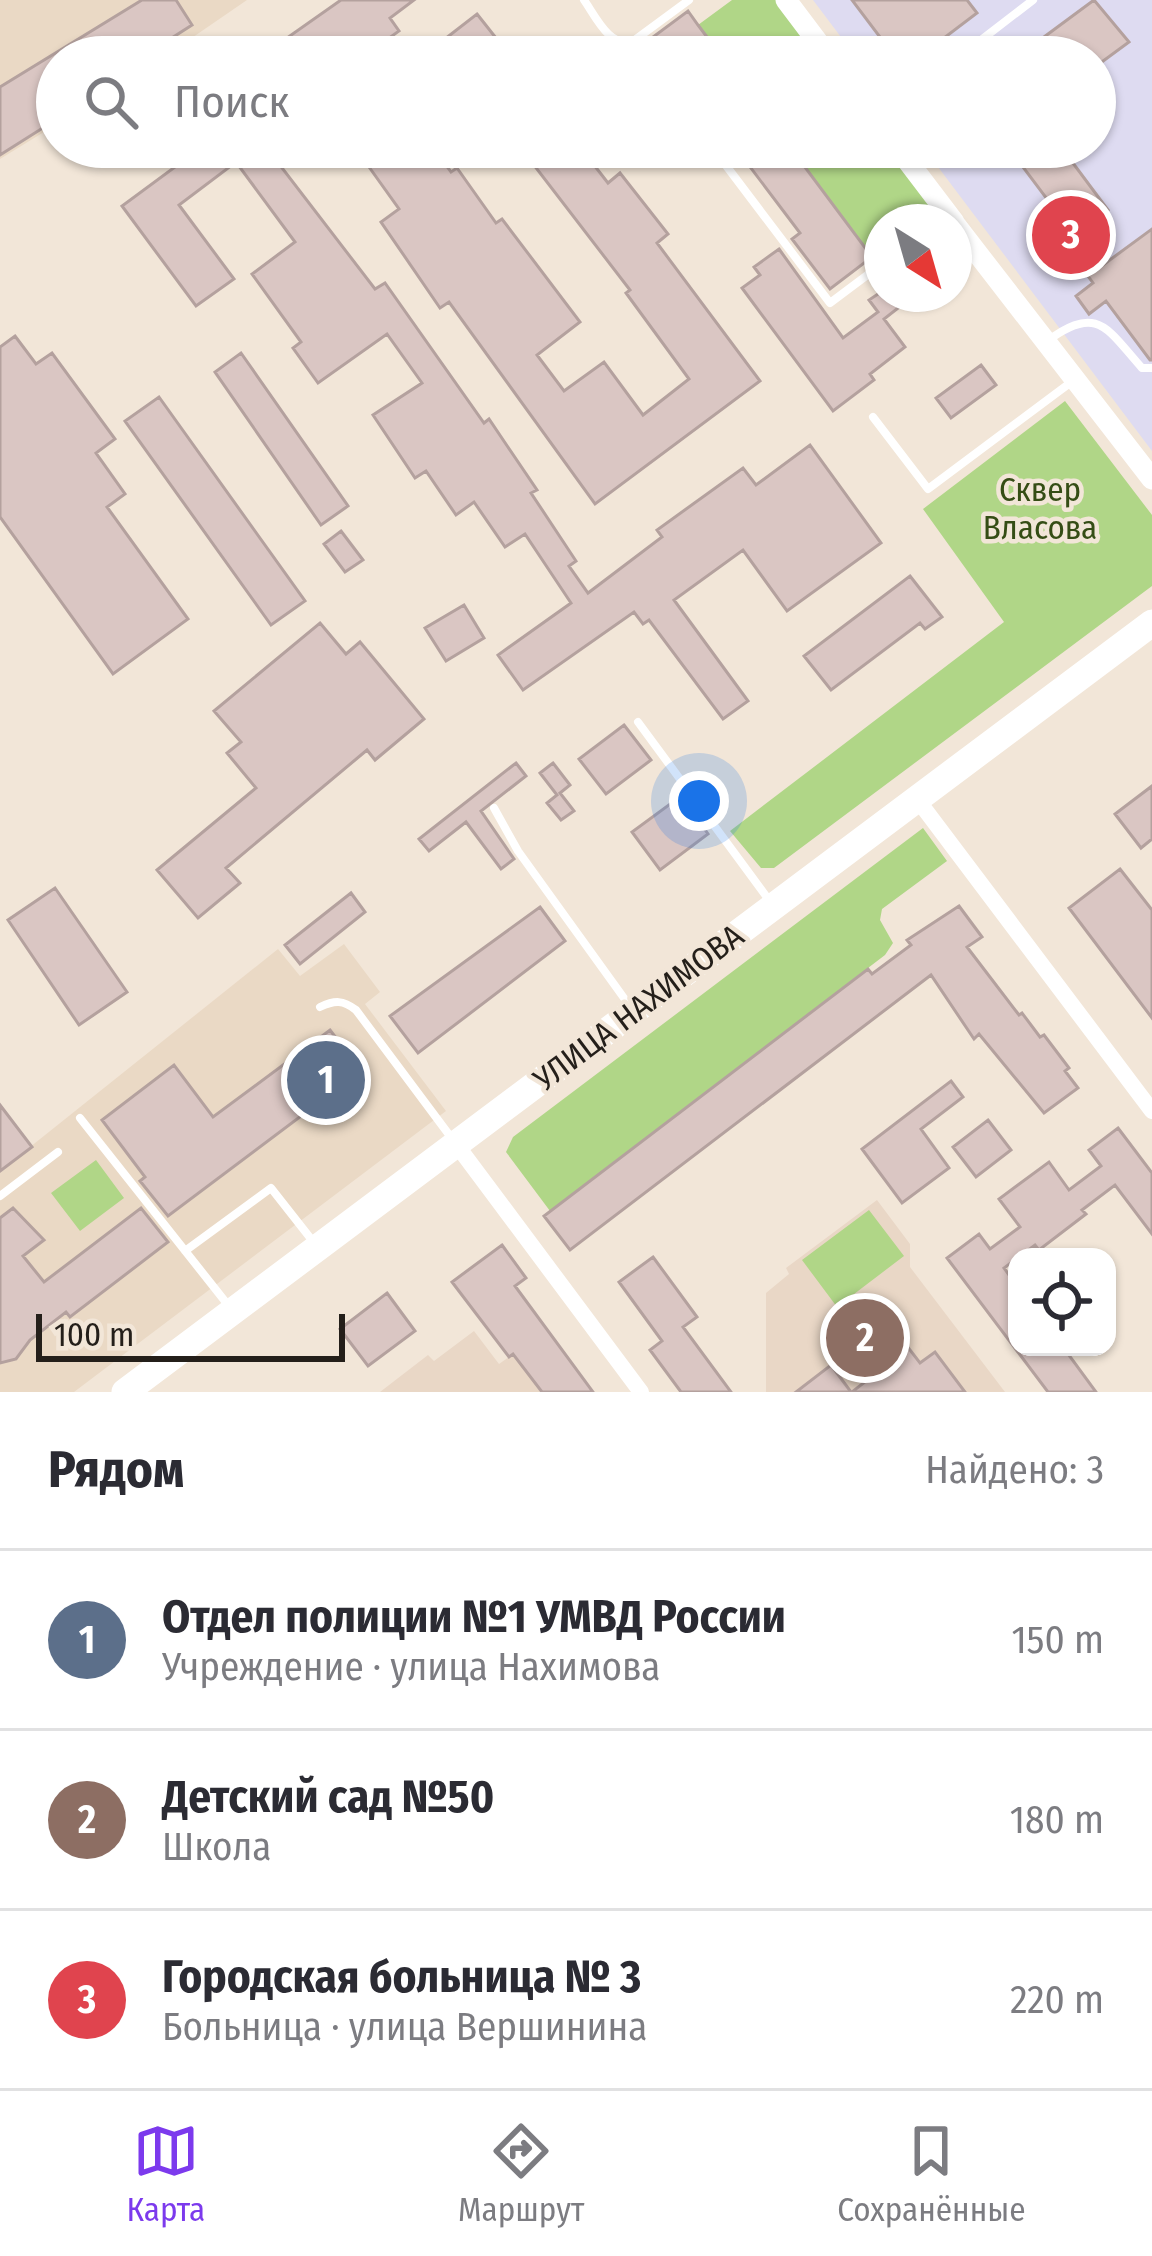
<!DOCTYPE html>
<html lang="ru">
<head>
<meta charset="utf-8">
<style>
  :root { --surface:#fff; --page:#f7f7f7; --text:#2b2b33; --muted:#7c7c81; --line:#e1e1e2; --accent:#7c3aed }
  body { margin:0; font-family:"Fira Sans Condensed",sans-serif; background:var(--page); color:var(--text) }
  .controls { position:absolute; right:36px; bottom:36px; display:grid; overflow:hidden; border-radius:24px; box-shadow:0 3px 9px #0004 }
  .controls button { width:108px; height:108px; display:grid; place-items:center; padding:0; border:0; border-bottom:3px solid var(--line); background:var(--surface); color:var(--text); font:60px sans-serif }
  .compass { position:absolute; left:864px; top:204px; width:108px; height:108px; border-radius:50%; background:var(--surface); box-shadow:0 3px 9px #0004; rotate:143deg }
  .scale { position:absolute; left:36px; bottom:30px; width:309px; box-sizing:border-box; padding-left:12px; border:6px solid #241f1a; border-top:0; font-size:33px; line-height:42px; white-space:nowrap; color:#241f1a; -webkit-text-stroke:9px #f2e6d8; paint-order:stroke }
  .you { position:absolute; left:699px; top:801px; width:42px; height:42px; margin:-30px; border:9px solid #fff; border-radius:50%; background:#1a73e8; box-shadow:0 0 0 18px #1a73e833 }
  .badge { display:grid; place-items:center; width:78px; height:78px; border-radius:50%; background:var(--accent); color:#fff; font-size:39px; font-weight:700 }
  .pin { position:absolute; translate:-50% -50%; border:6px solid #fff; box-shadow:0 3px 12px #0006 }
  .list { margin:0; padding:0; list-style:none }
  h2 { display:flex; justify-content:space-between; align-items:center; height:156px; margin:0; padding:0 48px; font-size:51px }
  h2 small { font-size:39px; font-weight:400; color:var(--muted) }
  .list li { display:grid; grid-template-columns:78px 1fr auto; gap:36px; align-items:center; box-sizing:border-box; height:180px; padding:0 48px; border-top:3px solid var(--line) }
  .list b { display:block; font-size:45px; white-space:nowrap }
  .list p { margin:0; font-size:39px; white-space:nowrap; color:var(--muted) }
  .list em { font-size:39px; font-style:normal; color:var(--muted) }
  .icon { flex:none; width:66px; height:66px; fill:none; stroke:currentColor; stroke-width:2; stroke-linecap:round; stroke-linejoin:round }
  .map { position:relative; flex:none; width:1152px; height:1392px; overflow:hidden }
  .search { position:absolute; background:var(--surface); box-shadow:0 3px 9px #0004; left:36px; right:36px; top:36px; height:132px; display:flex; align-items:center; gap:30px; box-sizing:border-box; padding:0 42px; border-radius:66px; color:var(--muted); font-size:45px }
  .sheet { height:696px; background:var(--surface) }
  nav { display:flex; justify-content:space-around; align-items:center; box-sizing:border-box; height:168px; border-top:3px solid var(--line); background:var(--surface); font-size:33px; color:var(--muted) }
  nav a { display:grid; justify-items:center; gap:6px }
  nav .on { color:var(--accent) }
  .map>svg:first-child { display:block }
  .built { fill:#ead9c5 }
  .education { fill:#e9d7c6 }
  .medical { fill:#dedbf1 }
  .green { fill:#b0d687 }
  .building { fill:#dac6c3; stroke:#b4a19e; stroke-width:3 }
  .lines { fill:none; stroke-linecap:round; stroke-linejoin:round }
  .service { stroke:#fff; stroke-width:8 }
  .minor { stroke:#fff; stroke-width:16 }
  .tertiary { stroke:#fff; stroke-width:21 }
  .primary { stroke:#fff; stroke-width:27 }
  .labels { text-anchor:middle; stroke-width:9; stroke-linejoin:round; paint-order:stroke }
  .park-label { font-size:33px; fill:#354d15; stroke:#f2e6d8 }
  .street-label { font-size:33px; fill:#241f1a; stroke:#f2e6d8 }
</style>
</head>
<body>
<div class="map">
<svg width="1152" height="1392" viewBox="0 0 1152 1392">
  <rect width="100%" height="100%" fill="#f2e6d8"/>
  <!-- built -->
  <path class="built" d="M 0,0 L 247,0 L 164,57 L 57,57 L 57,124 L 0,159 Z
    M 344,944 L 380,992 L 365,1004 L 446,1111 L 74,1392 L 0,1392 L 0,1171 L 278,949 L 300,976 Z"/>
  <!-- education -->
  <path class="education" d="M 877,1200 L 910,1244 L 910,1267 L 1005,1392 L 766,1392 L 766,1293 L 789,1274 L 786,1268 Z
    M 474,1331 L 499,1364 L 513,1354 L 542,1392 L 380,1392 L 428,1355 L 434,1361 Z"/>
  <!-- medical -->
  <path class="medical" d="M 813,0 L 1152,0 L 1152,451 L 923,147 L 1095,147 L 1095,57 L 856,57 Z"/>
  <!-- green -->
  <path class="green" d="M 732,0 L 778,0 L 821,57 L 722,57 L 698,25 Z
    M 790,147 L 888,147 L 935,210 L 919,222 L 882,222 L 882,250 L 872,257 Z
    M 1065,401 L 1152,515 L 1152,586 L 774,868 L 761,868 L 730,831 L 1004,622 L 923,509 Z
    M 923,828 L 947,861 L 882,909 L 880,920 L 893,943 L 885,955 L 550,1211 L 506,1152 L 513,1137 Z
    M 96,1160 L 124,1198 L 80,1231 L 51,1193 Z
    M 869,1210 L 904,1256 L 837,1307 L 802,1260 Z"/>
  <!-- building -->
  <path class="building" d="M 142,0 L 176,0 L 192,25 L 142,57 L 57,57 L 57,119 L 0,155 L 0,87 Z
    M 341,0 L 414,0 L 390,18 L 399,31 L 363,57 L 296,57 L 284,40 Z
    M 852,0 L 967,0 L 977,13 L 919,57 L 895,57 Z
    M 1094,0 L 1129,42 L 1095,67 L 1095,57 L 1017,57 Z
    M 688,11 L 698,25 L 722,57 L 668,57 L 653,37 Z
    M 477,14 L 511,57 L 420,57 L 441,42 Z
    M 202,147 L 266,147 L 375,289 L 385,283 L 484,423 L 489,419 L 537,490 L 531,493 L 576,561 L 569,566 L 588,593 L 662,537 L 657,530 L 743,468 L 756,485 L 810,445 L 881,543 L 787,611 L 743,550 L 674,600 L 748,701 L 723,719 L 649,620 L 643,624 L 634,612 L 523,690 L 498,655 L 571,603 L 525,534 L 505,547 L 474,502 L 456,515 L 426,471 L 415,478 L 373,415 L 422,383 L 387,334 L 318,383 L 293,348 L 301,342 L 252,274 L 295,242 L 236,162 L 179,205 L 234,279 L 196,306 L 122,206 Z
    M 328,147 L 433,147 L 451,172 L 457,168 L 496,223 L 502,219 L 580,322 L 537,355 L 564,391 L 604,362 L 643,415 L 689,379 L 626,293 L 630,290 L 520,147 L 580,147 L 608,183 L 620,173 L 668,234 L 657,243 L 760,381 L 595,504 L 449,302 L 440,308 L 381,222 L 399,209 L 359,153 L 341,166 Z
    M 735,147 L 790,147 L 872,257 L 830,289 L 792,239 L 800,233 Z
    M 1008,147 L 1061,147 L 1108,210 L 1074,235 Z
    M 1152,229 L 1152,360 L 1150,360 L 1106,301 L 1089,314 L 1076,296 L 1093,283 L 1088,276 Z
    M 779,249 L 843,338 L 878,312 L 869,300 L 878,294 L 916,294 L 884,319 L 905,347 L 870,374 L 874,380 L 833,411 L 742,288 L 760,275 L 754,267 Z
    M 15,336 L 36,364 L 52,353 L 115,439 L 96,453 L 125,494 L 107,507 L 188,619 L 113,674 L 0,517 L 0,347 Z
    M 241,353 L 348,506 L 321,525 L 215,372 Z
    M 981,365 L 996,385 L 951,418 L 936,398 Z
    M 159,397 L 305,601 L 271,625 L 125,421 Z
    M 341,531 L 363,560 L 345,572 L 324,544 Z
    M 910,576 L 942,617 L 925,629 L 920,623 L 831,690 L 804,656 Z
    M 464,605 L 484,638 L 446,661 L 425,628 Z
    M 320,623 L 346,654 L 360,642 L 424,719 L 375,760 L 367,750 L 226,868 L 240,883 L 198,918 L 157,870 L 256,788 L 227,753 L 241,742 L 214,711 Z
    M 624,725 L 651,760 L 606,794 L 579,759 Z
    M 516,763 L 526,776 L 481,811 L 514,859 L 501,869 L 466,822 L 429,851 L 419,839 Z
    M 553,763 L 570,785 L 560,793 L 574,811 L 561,820 L 547,803 L 557,795 L 540,773 Z
    M 1152,786 L 1152,839 L 1141,848 L 1115,814 Z
    M 681,796 L 708,834 L 660,870 L 632,832 Z
    M 1120,869 L 1152,910 L 1152,1018 L 1069,908 Z
    M 55,888 L 127,992 L 79,1025 L 8,920 Z
    M 351,893 L 365,912 L 300,964 L 285,945 Z
    M 959,906 L 982,937 L 967,947 L 1019,1015 L 1022,1013 L 1040,1037 L 1044,1035 L 1069,1068 L 1065,1071 L 1078,1088 L 1044,1113 L 979,1034 L 974,1039 L 931,975 L 570,1250 L 544,1216 L 868,969 L 872,974 L 911,945 L 907,940 Z
    M 540,907 L 565,941 L 418,1053 L 390,1016 Z
    M 330,1030 L 361,1071 L 168,1216 L 140,1181 L 145,1177 L 102,1120 L 174,1065 L 213,1117 Z
    M 951,1081 L 963,1097 L 921,1129 L 949,1168 L 902,1203 L 862,1149 Z
    M 0,1105 L 32,1147 L 0,1171 Z
    M 988,1120 L 1011,1150 L 976,1177 L 953,1147 Z
    M 1118,1128 L 1152,1173 L 1152,1234 L 1115,1185 L 1082,1210 L 1086,1214 L 1039,1250 L 1035,1245 L 1004,1268 L 1017,1286 L 1017,1347 L 1063,1347 L 1096,1392 L 1048,1392 L 947,1258 L 979,1234 L 990,1249 L 1020,1227 L 999,1199 L 1049,1162 L 1069,1190 L 1101,1166 L 1089,1150 Z
    M 13,1208 L 44,1240 L 23,1256 L 44,1282 L 141,1208 L 168,1242 L 70,1317 L 66,1312 L 30,1340 L 16,1359 L 0,1363 L 0,1218 Z
    M 502,1245 L 526,1278 L 515,1286 L 593,1392 L 542,1392 L 513,1354 L 509,1357 L 452,1282 Z
    M 653,1257 L 697,1317 L 683,1327 L 731,1392 L 681,1392 L 650,1350 L 662,1341 L 619,1282 Z
    M 387,1293 L 415,1331 L 368,1366 L 340,1329 Z
    M 880,1311 L 920,1363 L 935,1352 L 965,1392 L 852,1392 L 884,1367 L 856,1329 Z
    M 831,1365 L 851,1392 L 796,1392 Z"/>
  <g class="lines">
    <!-- service -->
    <path class="service" d="M 584,0 C 596,17 609,47 632,42 L 689,0
      M 632,42 L 643,57
      M 959,57 L 1033,0
      M 712,147 L 830,303 L 882,264
      M 1046,342 C 1098,303 1107,329 1142,368 L 1152,368
      M 873,417 L 928,489 L 1070,383
      M 638,722 L 769,900
      M 494,808 L 518,851 L 629,1005
      M 320,1007 C 335,1000 343,1000 356,1010 L 453,1140
      M 80,1118 L 228,1305
      M 0,1196 L 58,1152
      M 185,1251 L 271,1188 L 315,1244"/>
    <!-- minor -->
    <path class="minor" d="M 917,799 L 1152,1111
      M 456,1144 L 641,1392"/>
    <!-- tertiary -->
    <path class="tertiary" d="M 786,0 L 829,57
      M 897,147 L 954,222
      M 954,223 L 1152,479"/>
    <!-- primary -->
    <path class="primary" d="M 125,1392 L 1152,623"/>
  </g>
  <g class="labels">
    <!-- park labels -->
    <g class="park-label">
      <text x="1040" y="501">Сквер<tspan x="1040" dy="38">Власова</tspan></text>
    </g>
    <!-- street labels -->
    <g class="street-label">
      <text transform="translate(638 1007) rotate(-37)" y="12">УЛИЦА НАХИМОВА</text>
    </g>
  </g>
</svg>
<div class="controls">
<button><svg class="icon" aria-label="locate" viewBox="0 0 24 24"><circle cx="12" cy="12" r="6"/><path d="M12 2v4M12 18v4M2 12h4M18 12h4"/></svg></button>
</div>
<svg class="compass" viewBox="-18 -18 36 36"><path d="M0-13l5 13h-10z" fill="#e53935"/><path d="M0 13l5-13h-10z" fill="#7c7c81"/></svg>
<div class="scale">100 m</div>
<div class="you"></div>
<div class="pin badge" style="left:326px;top:1080px;background:#5c6f8a">1</div>
<div class="pin badge" style="left:865px;top:1338px;background:#8d6e63">2</div>
<div class="pin badge" style="left:1071px;top:235px;background:#e0444e">3</div>
<div class="search"><svg class="icon" aria-label="search" viewBox="0 0 24 24"><circle cx="10" cy="10" r="6"/><path d="M15 15l6 6"/></svg>Поиск</div>
</div>
<section class="sheet">
<h2>Рядом<small>Найдено: 3</small></h2>
<ul class="list">
<li><span class="badge" style="background:#5c6f8a">1</span><div><b>Отдел полиции №1 УМВД России</b><p>Учреждение · улица Нахимова</p></div><em>150 m</em></li>
<li><span class="badge" style="background:#8d6e63">2</span><div><b>Детский сад №50</b><p>Школа</p></div><em>180 m</em></li>
<li><span class="badge" style="background:#e0444e">3</span><div><b>Городская больница № 3</b><p>Больница · улица Вершинина</p></div><em>220 m</em></li>
</ul>
</section>
<nav>
<a class="on"><svg class="icon" aria-label="map" viewBox="0 0 24 24"><path d="M3 6l6-2 6 2 6-2v14l-6 2-6-2-6 2zM9 4v14M15 6v14"/></svg>Карта</a>
<a><svg class="icon" aria-label="directions" viewBox="0 0 24 24"><path d="M12 3l9 9-9 9-9-9zM9 14v-3h6M13 9l2 2-2 2"/></svg>Маршрут</a>
<a><svg class="icon" aria-label="saved" viewBox="0 0 24 24"><path d="M7 4h10v16l-5-4-5 4z"/></svg>Сохранённые</a>
</nav>
</body>
</html>
